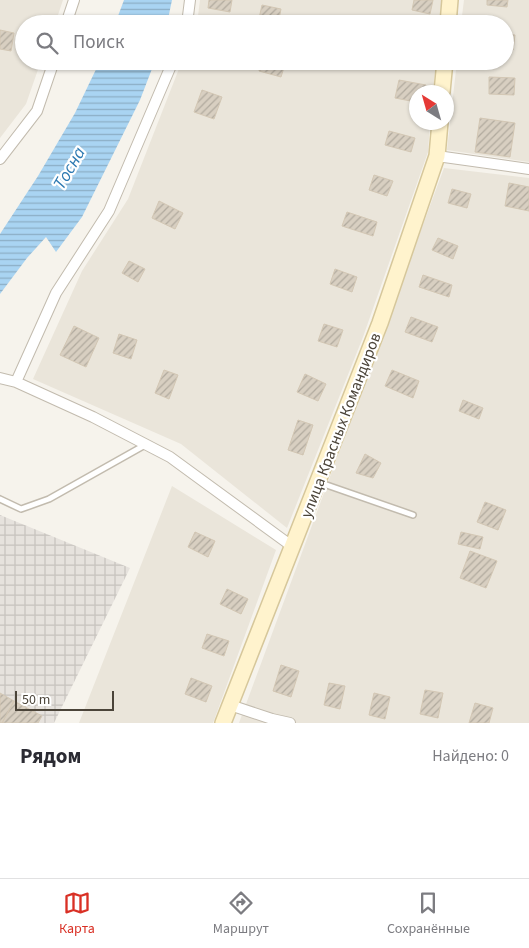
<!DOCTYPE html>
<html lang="ru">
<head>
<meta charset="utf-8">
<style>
  :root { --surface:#fff; --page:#f2f2f3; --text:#2b2b33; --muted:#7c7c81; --line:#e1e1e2; --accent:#d93025 }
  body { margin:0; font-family:"Source Sans 3",sans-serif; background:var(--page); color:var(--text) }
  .compass { position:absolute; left:409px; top:85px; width:45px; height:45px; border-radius:50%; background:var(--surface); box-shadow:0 1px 4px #0004; rotate:323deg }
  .scale { position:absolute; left:15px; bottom:12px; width:99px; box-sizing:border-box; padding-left:5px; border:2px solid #4b4439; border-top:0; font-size:14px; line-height:18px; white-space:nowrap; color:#4b4439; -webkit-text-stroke:4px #fff; paint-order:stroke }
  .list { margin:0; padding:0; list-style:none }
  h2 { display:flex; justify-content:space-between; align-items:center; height:65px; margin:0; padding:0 20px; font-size:21px }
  h2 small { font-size:16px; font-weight:400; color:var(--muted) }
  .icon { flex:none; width:28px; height:28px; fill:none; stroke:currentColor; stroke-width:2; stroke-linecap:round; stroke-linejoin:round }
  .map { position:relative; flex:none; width:529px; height:723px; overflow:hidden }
  .search { position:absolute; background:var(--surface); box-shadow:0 1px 4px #0004; left:15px; right:15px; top:15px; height:55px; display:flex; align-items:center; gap:12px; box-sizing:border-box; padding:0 18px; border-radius:28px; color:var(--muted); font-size:19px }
  .sheet { height:155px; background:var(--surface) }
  nav { display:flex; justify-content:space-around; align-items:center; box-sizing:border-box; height:70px; border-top:1px solid var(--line); background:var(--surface); font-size:14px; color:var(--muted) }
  nav a { display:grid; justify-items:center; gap:2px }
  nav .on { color:var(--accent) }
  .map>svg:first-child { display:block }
  .residential { fill:#eae5da }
  .industrial { fill:url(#industrial-grid) }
  .water { fill:url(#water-rules) }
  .building { fill:url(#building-hatch); stroke:#d3c7b4 }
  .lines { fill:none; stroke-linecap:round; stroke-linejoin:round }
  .lane-casing { stroke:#c2bbae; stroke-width:8 }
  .street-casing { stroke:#c2bbae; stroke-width:12 }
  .secondary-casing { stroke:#d6c79b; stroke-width:18 }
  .lane { stroke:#fff; stroke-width:5 }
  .street { stroke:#fff; stroke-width:10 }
  .secondary { stroke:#fff3cd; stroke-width:15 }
  .labels { text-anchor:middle; stroke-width:4.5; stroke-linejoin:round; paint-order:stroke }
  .street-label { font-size:16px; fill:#4b4439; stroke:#fff }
  .water-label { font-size:18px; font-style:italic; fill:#2e7ab2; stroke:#fff }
</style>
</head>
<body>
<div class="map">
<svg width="529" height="723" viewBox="0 0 529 723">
  <defs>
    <pattern id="industrial-grid" width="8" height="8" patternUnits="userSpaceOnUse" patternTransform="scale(1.25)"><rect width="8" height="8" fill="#e6e2dd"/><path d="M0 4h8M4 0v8" fill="none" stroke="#c7c3be"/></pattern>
    <pattern id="water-rules" width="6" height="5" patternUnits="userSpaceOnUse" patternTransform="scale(1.25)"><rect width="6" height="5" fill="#a9d4f2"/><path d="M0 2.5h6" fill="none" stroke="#8caec5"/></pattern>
    <pattern id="building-hatch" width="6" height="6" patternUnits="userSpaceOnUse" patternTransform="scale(1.25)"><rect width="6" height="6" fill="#d8cfc1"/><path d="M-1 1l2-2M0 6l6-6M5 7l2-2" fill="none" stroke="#b1aa9e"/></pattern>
  </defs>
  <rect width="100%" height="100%" fill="#f6f3ec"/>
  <!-- residential -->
  <path class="residential" d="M 0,0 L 63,0 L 55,24 L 24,24 L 24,61 L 41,61 L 26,104 L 0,138 Z
    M 200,0 L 442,0 L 439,24 L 197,24 Z
    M 464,0 L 529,0 L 529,162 L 447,150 L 457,61 L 505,61 L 505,24 L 461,24 Z
    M 182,61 L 436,61 L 433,92 L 416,92 L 416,122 L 430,123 L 428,152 L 363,337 L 287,528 L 181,444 L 33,379 L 82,271 L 128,199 Z
    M 444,168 L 529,178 L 529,723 L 239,723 Z
    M 172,486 L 276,550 L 213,723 L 79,723 Z"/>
  <!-- industrial -->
  <path class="industrial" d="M 0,515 L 130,568 L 54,723 L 0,723 Z"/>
  <!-- water -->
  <path class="water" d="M 124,0 L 172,0 L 167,24 L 115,24 Z
    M 100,61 L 155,61 L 140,100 L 82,217 L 56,252 L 46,237 L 27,258 L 0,294 L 0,234 L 38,176 L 75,113 Z"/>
  <!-- building -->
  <path class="building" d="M 209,0 L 232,0 L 230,12 L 208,8 Z
    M 414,0 L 433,0 L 430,14 L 412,10 Z
    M 487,0 L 508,0 L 507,7 L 487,5 Z
    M 262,5 L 281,9 L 278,24 L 258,23 Z
    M 0,30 L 14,33 L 11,51 L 0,49 Z
    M 505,34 L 515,35 L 513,50 L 505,49 Z
    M 261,61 L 286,61 L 281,77 L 259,71 Z
    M 489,77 L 515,78 L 514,95 L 489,94 Z
    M 399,80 L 426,85 L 425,92 L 416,92 L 416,102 L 395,98 Z
    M 202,90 L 222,97 L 214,119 L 194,112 Z
    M 480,118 L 515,123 L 510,157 L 475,152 Z
    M 389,131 L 415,138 L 411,152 L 385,145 Z
    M 374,175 L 393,181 L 387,196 L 369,190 Z
    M 509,183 L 529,187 L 529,211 L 505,206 Z
    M 452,189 L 471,194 L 467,208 L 448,203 Z
    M 159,201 L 183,213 L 175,229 L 152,218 Z
    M 347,212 L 377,222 L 373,236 L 342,226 Z
    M 438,238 L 458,246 L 453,259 L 432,250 Z
    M 129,261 L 145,269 L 138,282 L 122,273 Z
    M 335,269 L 357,277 L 352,292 L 330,284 Z
    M 423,275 L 452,285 L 449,297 L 419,287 Z
    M 411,317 L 438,327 L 432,342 L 405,332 Z
    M 324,324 L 343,330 L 337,347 L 318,341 Z
    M 74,326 L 99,338 L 86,367 L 60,355 Z
    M 119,334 L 137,340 L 131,359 L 113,353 Z
    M 164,370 L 178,375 L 169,399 L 155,393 Z
    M 392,370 L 419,381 L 413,398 L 385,386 Z
    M 305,374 L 326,384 L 318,401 L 297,392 Z
    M 463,400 L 483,408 L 479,419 L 459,411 Z
    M 298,420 L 313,425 L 303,455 L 288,450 Z
    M 365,454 L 381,463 L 373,478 L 356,473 Z
    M 485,502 L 506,510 L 498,530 L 477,522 Z
    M 195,532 L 215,541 L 208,557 L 188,547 Z
    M 461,532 L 483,537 L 480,549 L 458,544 Z
    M 470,551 L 497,561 L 486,588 L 460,578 Z
    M 227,589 L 248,599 L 241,614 L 220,604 Z
    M 207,634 L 229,641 L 224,656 L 202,648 Z
    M 281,665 L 299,671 L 291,697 L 273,691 Z
    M 191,678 L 212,686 L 206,702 L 185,694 Z
    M 329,683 L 345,686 L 340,709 L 324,705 Z
    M 425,690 L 443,693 L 438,718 L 420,714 Z
    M 0,693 L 14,701 L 2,723 L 0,723 Z
    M 374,693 L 390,697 L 385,719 L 369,715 Z
    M 14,701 L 42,716 L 38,723 L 2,723 Z
    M 475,703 L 493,708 L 489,723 L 469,723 Z"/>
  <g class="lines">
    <defs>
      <path id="lane" d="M 318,482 L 413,515
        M 0,499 L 21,509 L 49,499 L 145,445"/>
      <path id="street" d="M 66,24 L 74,0
        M 187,24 L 190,0
        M 437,156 L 529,169
        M 0,159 L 37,111 L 54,61
        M 0,378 L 16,382 L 93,417 L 170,457 L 293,547
        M 16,382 L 56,293 L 109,211 L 173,61
        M 230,705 L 272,719 L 290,723"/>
      <path id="secondary" d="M 448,24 L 450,0
        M 442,92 L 445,61
        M 223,723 L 380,323 L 437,156 L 440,122"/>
    </defs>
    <!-- lane casing -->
    <use href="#lane" class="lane-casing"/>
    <!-- street casing -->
    <use href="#street" class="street-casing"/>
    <!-- secondary casing -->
    <use href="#secondary" class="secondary-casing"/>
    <!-- lane -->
    <use href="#lane" class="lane"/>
    <!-- street -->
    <use href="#street" class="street"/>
    <!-- secondary -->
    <use href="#secondary" class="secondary"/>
  </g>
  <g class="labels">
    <!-- street labels -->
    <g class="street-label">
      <text transform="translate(340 425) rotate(-69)" y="6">улица Красных Командиров</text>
    </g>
    <!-- water labels -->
    <g class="water-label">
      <text transform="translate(69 168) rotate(-60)" y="6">Тосна</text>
    </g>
  </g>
</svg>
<svg class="compass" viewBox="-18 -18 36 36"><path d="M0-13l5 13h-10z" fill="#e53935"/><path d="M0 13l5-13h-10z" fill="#7c7c81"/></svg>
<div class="scale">50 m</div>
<div class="search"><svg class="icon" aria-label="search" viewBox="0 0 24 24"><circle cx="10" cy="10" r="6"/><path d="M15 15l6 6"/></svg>Поиск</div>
</div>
<section class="sheet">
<h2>Рядом<small>Найдено: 0</small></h2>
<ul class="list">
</ul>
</section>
<nav>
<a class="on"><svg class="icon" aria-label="map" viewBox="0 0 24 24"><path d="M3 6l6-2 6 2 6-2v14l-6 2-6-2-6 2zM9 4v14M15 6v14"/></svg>Карта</a>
<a><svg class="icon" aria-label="directions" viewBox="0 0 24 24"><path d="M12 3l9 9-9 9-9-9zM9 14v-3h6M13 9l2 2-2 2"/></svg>Маршрут</a>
<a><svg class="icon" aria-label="saved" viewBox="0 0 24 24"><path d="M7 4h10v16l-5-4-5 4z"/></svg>Сохранённые</a>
</nav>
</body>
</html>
